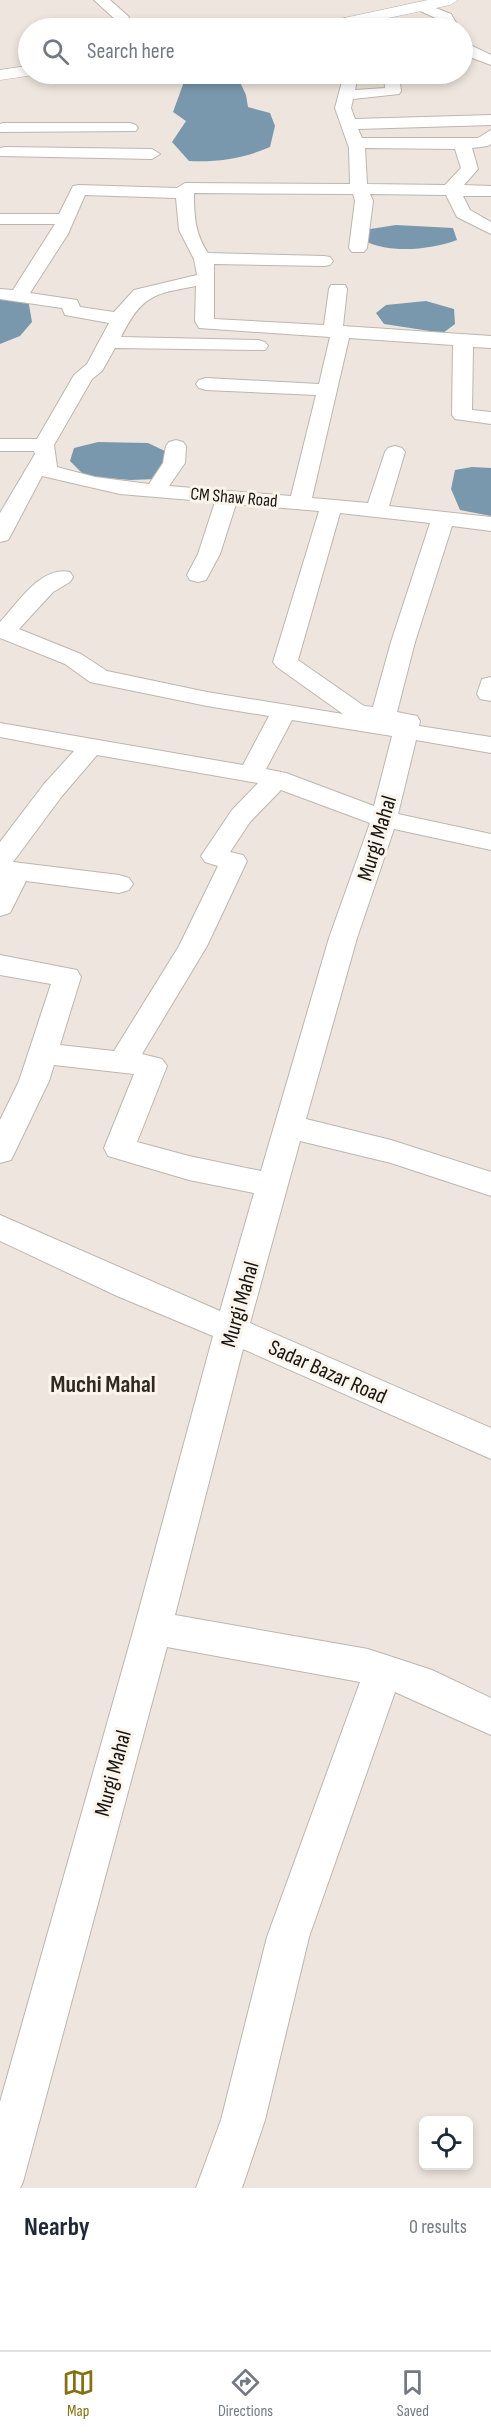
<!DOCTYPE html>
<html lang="en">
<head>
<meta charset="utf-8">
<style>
  :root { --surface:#fff; --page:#f2f2f3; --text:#1f2937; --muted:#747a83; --line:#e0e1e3; --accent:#837112 }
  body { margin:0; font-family:"Sofia Sans Condensed",sans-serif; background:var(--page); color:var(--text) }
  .controls { position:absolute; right:18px; bottom:18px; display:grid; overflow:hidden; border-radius:9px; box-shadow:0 3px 9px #0003 }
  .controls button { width:54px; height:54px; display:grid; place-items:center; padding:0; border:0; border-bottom:2px solid var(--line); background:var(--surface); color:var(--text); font:30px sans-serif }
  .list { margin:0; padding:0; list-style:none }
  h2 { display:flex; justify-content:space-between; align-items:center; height:78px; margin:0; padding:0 24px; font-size:26px }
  h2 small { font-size:20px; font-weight:400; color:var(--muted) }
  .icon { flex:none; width:33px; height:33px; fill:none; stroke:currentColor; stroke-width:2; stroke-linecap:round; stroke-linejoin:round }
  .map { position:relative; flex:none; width:491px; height:2188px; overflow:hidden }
  .search { position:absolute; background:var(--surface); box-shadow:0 3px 9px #0003; left:18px; right:18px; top:18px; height:66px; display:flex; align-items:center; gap:15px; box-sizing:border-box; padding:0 21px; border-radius:33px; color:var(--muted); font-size:22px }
  .sheet { height:162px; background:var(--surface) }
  nav { display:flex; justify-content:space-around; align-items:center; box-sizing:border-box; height:84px; border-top:2px solid var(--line); background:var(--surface); font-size:16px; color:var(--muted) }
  nav a { display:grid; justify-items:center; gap:3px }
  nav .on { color:var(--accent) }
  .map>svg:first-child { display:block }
  .water { fill:#7a98ad }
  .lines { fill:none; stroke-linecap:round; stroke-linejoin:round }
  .street-casing { stroke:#bdb6ae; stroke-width:2 }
  .secondary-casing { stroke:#bdb6ae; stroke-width:1 }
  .street { fill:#fff; fill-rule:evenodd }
  .secondary { fill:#fff; fill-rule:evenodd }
  .labels { text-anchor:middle; stroke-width:6; stroke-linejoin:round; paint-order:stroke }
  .far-street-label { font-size:18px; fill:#161411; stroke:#fbf4eb }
  .street-label { font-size:22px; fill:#161411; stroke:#fbf4eb }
  .neighbourhood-label { font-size:24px; font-weight:bold; fill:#2f2923; stroke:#fbf4eb }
</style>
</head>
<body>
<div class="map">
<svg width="491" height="2188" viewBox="0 0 491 2188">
  <rect width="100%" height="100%" fill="#eee6de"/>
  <!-- water -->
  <path class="water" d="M 204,75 L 238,78 L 246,95 L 248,107 L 270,113 L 275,126 L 270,147 C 242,159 219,162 189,161 L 172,142 L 186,121 L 173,112 L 185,79 Z
    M 396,225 L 453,228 L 457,240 C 430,250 389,254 363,240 L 364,230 Z
    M 0,296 L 28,299 L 32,322 L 20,336 L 0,344 Z
    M 426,301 L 454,309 L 455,324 L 443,333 L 384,324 L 376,313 L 386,305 Z
    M 98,442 L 148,443 L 167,452 L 167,463 L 157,479 L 130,480 L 85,476 L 70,461 L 74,448 Z
    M 472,467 L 491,468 L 491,516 L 460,510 L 451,489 L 455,470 Z"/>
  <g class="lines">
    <defs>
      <path id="street" d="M 94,0 L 110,0 L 128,16 L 135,28 L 121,28 L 117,21 Z
        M 423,3 L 451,14 L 459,28 L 445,28 L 440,20 L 418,10 L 416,7 L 418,4 Z
        M 462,41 L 491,55 L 491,65 L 462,54 Z
        M 344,74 L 358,74 L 355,90 L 385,88 L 384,74 L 399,74 L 401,91 L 399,94 L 353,99 L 351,108 L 355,119 L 491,115 L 491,125 L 358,129 L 362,138 L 478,138 L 491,130 L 491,144 L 488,146 L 472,148 L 478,169 L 464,185 L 491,186 L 491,196 L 463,196 L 470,210 L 491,222 L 491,234 L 457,217 L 446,195 L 370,194 L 373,201 L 367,248 L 364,252 L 352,252 L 349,248 L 355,201 L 353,194 L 194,193 C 194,216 195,234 208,253 L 324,256 L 330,257 L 333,261 L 330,265 L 324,266 L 214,264 L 214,319 L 324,325 L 329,289 L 331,285 L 345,285 L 347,289 L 343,326 L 491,336 L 491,348 L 473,347 L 472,410 L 491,412 L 491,424 L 455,419 L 452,415 L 453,345 L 349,338 L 312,498 L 368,503 L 385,452 L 388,448 L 395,446 L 402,448 L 405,452 L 389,506 L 491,517 L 491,531 L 452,526 L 415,642 L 397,712 L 417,716 L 420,721 L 419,726 L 491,737 L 491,753 L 416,740 L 398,814 L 491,834 L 491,850 L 394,829 L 357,938 L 306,1119 L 391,1140 L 491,1172 L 491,1196 L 391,1163 L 300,1141 L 250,1323 L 491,1428 L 491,1459 L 243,1349 L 175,1615 L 368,1649 L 432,1670 L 491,1698 L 491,1735 L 395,1692 L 309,1937 L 265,2120 L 242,2188 L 196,2188 L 221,2120 L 267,1937 L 360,1682 L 167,1647 L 23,2182 L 20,2188 L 0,2188 L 0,2102 L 134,1628 L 213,1336 L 117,1296 L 0,1241 L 0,1215 L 220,1311 L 254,1193 L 189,1180 L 108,1156 L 104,1148 L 134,1074 L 54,1065 L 49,1081 L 15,1152 L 11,1160 L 0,1163 L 0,1120 L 19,1081 L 51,984 L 0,975 L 0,955 L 77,970 L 81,977 L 60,1045 L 114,1051 L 179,946 L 218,866 L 205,862 L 201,856 L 232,810 L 258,783 L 97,755 L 62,796 L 13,862 L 119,875 L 129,878 L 133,884 L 129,890 L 119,893 L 26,881 L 10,913 L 0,916 L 0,842 L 44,784 L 74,751 L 0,737 L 0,723 L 243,765 L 269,716 L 207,706 L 90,682 L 65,664 L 0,638 L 0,622 C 17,604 41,565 70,572 L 73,577 L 70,582 L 53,592 L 19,629 L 81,654 L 107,671 L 207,692 L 343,714 L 277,667 L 273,662 L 319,511 L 236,504 L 220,554 L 206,580 L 198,582 L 190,580 L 187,575 L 198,554 L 215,502 L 120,494 L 42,476 L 11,535 L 8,540 L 0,542 L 0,513 L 35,454 L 34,451 L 0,451 L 0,439 L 37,439 L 74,375 L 87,364 L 109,323 L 65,315 L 62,308 L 0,299 L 0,289 L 13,290 L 55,224 L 0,224 L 0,214 L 59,214 L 73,186 L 79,185 L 177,188 L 185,183 L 350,184 L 349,148 L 335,108 ZM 365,148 L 455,149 L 461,168 L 445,185 L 367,184 ZM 85,195 L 176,198 L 179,230 L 194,259 L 197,275 L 134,290 L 114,312 L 80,307 L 77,300 L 30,293 L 68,234 ZM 196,286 L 195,321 L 199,328 L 330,337 L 319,384 L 206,378 L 199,380 L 196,384 L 199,388 L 206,390 L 316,395 L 291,496 L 169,486 L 185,463 L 186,446 L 183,442 L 176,440 L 169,442 L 166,446 L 163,463 L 149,484 L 95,477 L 57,467 L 54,445 L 92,379 L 102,371 L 115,348 L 265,350 L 268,346 L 265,342 L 258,340 L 121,337 C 142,296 152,294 196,286 ZM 340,513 L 430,523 L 391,642 L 373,707 L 364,706 L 298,660 ZM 292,720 L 392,736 L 374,806 L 286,773 L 266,769 ZM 281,790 L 370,823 L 329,938 L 261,1171 L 189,1156 L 137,1142 L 167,1066 L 162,1059 L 142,1054 L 207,946 L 247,861 L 243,855 L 230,852 L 250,822 Z
        M 130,123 L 136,125 L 138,128 L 136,131 L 0,132 L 0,124 L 3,123 Z
        M 5,147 L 152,149 L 160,154 L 152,159 L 0,156 L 0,148 Z
        M 491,677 L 491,701 L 480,699 L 477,694 L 482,679 Z"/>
      <path id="secondary" d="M 428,0 L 458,0 L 450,5 L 341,28 L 313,28 L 321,23 Z
        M 28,66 L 28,74 L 34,75 L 0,80 L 0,70 Z"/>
    </defs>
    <!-- street casing -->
    <use href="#street" class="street-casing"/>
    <!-- secondary casing -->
    <use href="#secondary" class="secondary-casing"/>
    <!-- street -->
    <use href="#street" class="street"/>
    <!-- secondary -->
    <use href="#secondary" class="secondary"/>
  </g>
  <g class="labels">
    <!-- far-street labels -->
    <g class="far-street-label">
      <text transform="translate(234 497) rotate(5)" y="6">CM Shaw Road</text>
    </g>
    <!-- street labels -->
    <g class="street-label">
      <text transform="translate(376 838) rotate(-73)" y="8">Murgi Mahal</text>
      <text transform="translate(239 1304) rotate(-74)" y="8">Murgi Mahal</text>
      <text transform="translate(328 1371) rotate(24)" y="8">Sadar Bazar Road</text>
      <text transform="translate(112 1773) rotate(-75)" y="8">Murgi Mahal</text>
    </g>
    <!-- neighbourhood labels -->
    <g class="neighbourhood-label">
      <text x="103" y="1392">Muchi Mahal</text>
    </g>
  </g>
</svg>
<div class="controls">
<button><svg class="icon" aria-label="locate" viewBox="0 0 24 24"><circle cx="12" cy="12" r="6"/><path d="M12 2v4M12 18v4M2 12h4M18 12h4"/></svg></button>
</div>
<div class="search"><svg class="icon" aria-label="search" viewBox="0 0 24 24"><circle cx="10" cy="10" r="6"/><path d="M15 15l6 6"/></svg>Search here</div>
</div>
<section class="sheet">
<h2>Nearby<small>0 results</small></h2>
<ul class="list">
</ul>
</section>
<nav>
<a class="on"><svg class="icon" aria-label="map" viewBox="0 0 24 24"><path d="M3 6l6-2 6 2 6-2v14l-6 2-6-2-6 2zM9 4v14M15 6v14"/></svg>Map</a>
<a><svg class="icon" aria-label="directions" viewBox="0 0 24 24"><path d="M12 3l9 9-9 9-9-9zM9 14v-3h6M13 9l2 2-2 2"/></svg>Directions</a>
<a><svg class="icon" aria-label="saved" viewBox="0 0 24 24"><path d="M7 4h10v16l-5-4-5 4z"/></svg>Saved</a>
</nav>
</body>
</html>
